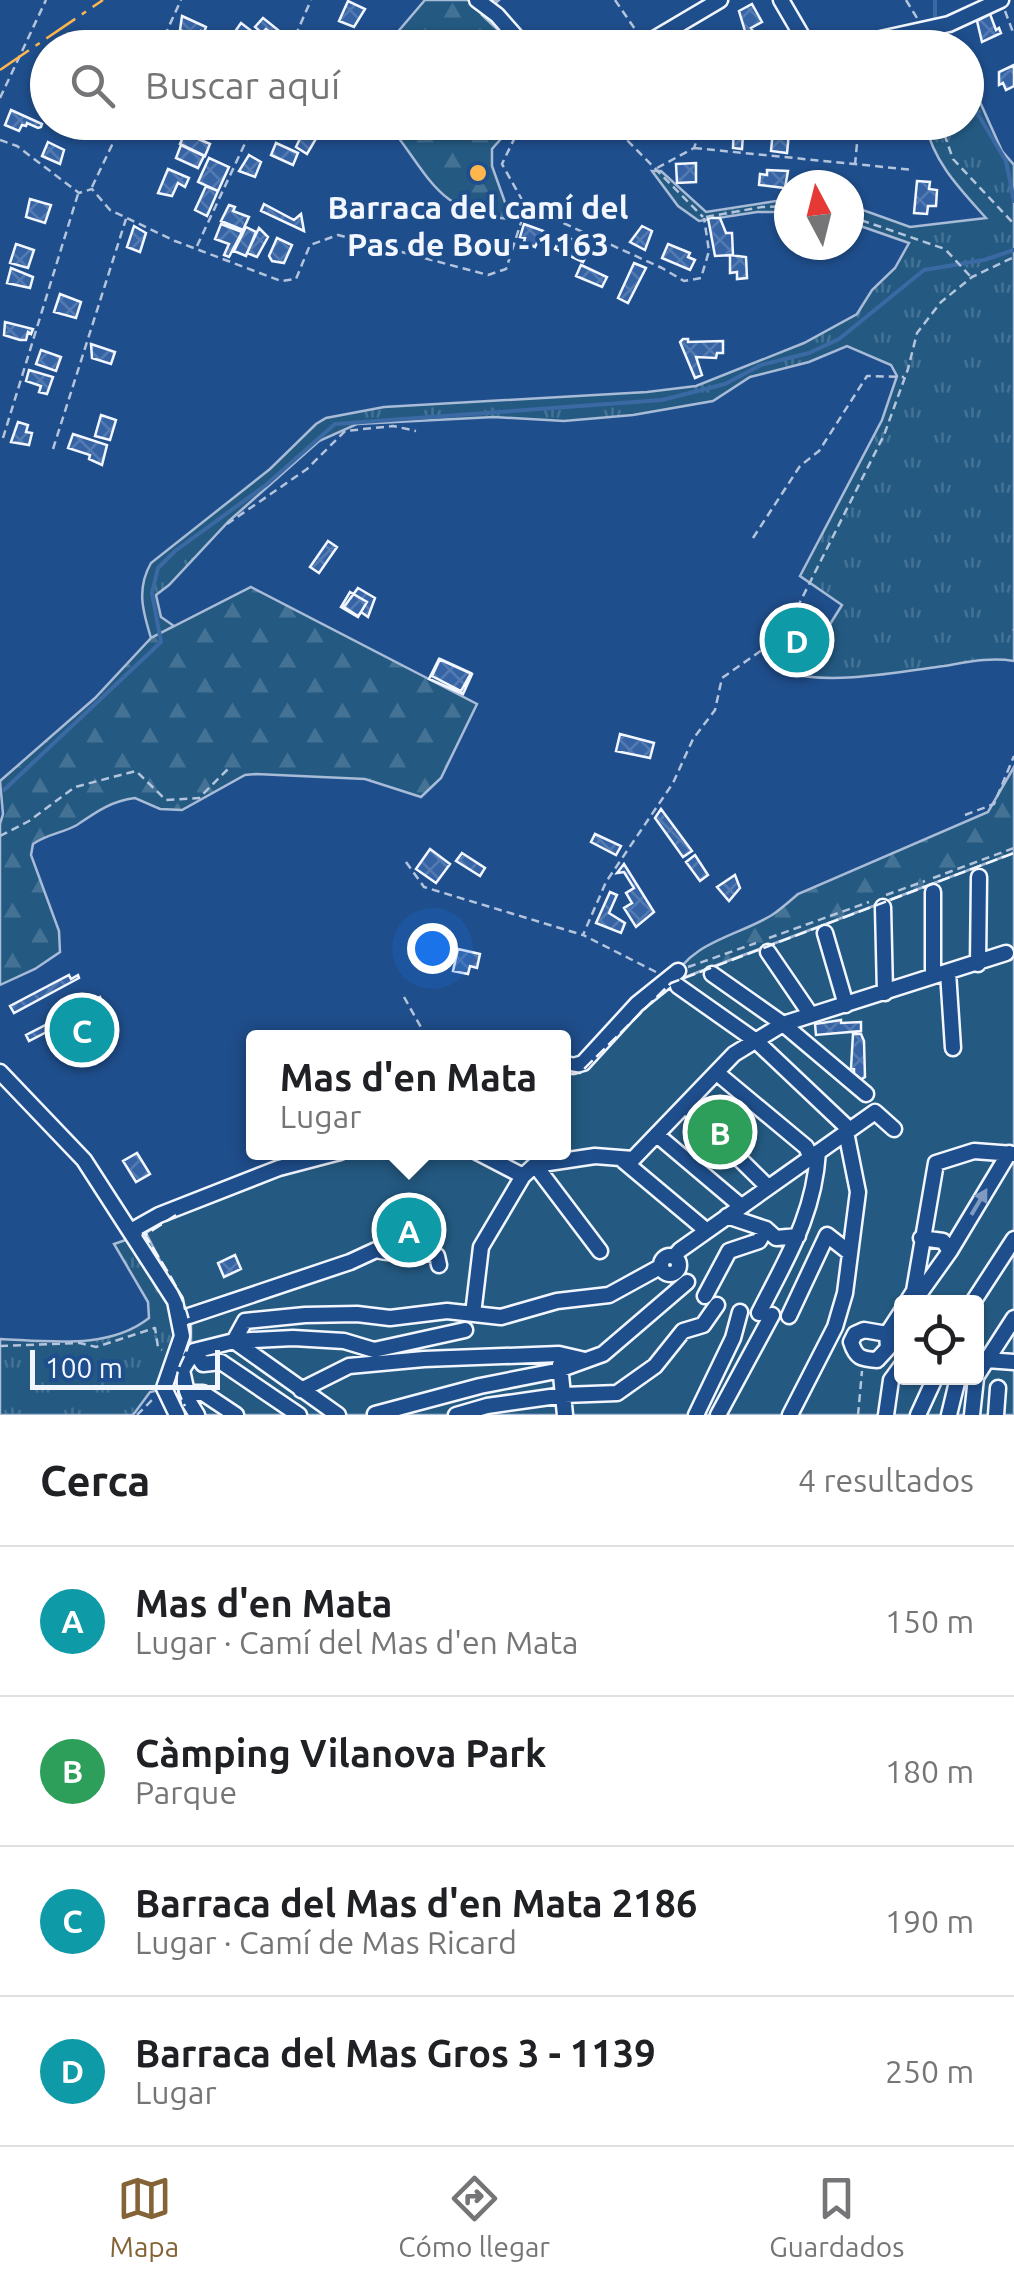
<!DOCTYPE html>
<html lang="es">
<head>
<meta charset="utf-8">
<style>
  :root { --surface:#fff; --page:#f2f2f2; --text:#202124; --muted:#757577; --line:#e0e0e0; --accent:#846436 }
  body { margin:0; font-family:Ubuntu,sans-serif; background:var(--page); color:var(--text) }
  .controls { position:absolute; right:30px; bottom:30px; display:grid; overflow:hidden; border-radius:10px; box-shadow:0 2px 8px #0004 }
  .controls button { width:90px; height:90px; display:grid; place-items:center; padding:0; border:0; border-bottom:2px solid var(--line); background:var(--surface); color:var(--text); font:50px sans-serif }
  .compass { position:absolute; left:774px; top:170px; width:90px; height:90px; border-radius:50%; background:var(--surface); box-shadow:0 2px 8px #0004; rotate:353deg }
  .scale { position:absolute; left:30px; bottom:25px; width:190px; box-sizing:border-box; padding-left:10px; border:5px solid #f2f6ff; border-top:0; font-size:28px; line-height:35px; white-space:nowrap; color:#f2f6ff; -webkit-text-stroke:8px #1f4e8c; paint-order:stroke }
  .you { position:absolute; left:432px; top:948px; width:35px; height:35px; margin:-25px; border:8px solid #fff; border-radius:50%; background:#1a73e8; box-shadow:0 0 0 15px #1a73e833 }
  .badge { display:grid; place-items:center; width:65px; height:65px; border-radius:50%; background:var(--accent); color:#fff; font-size:32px; font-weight:700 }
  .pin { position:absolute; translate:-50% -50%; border:5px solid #fff; box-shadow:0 2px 10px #0006 }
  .popup { position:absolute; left:246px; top:1030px; width:325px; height:130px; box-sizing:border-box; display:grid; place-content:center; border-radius:10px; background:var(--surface); filter:drop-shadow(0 2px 8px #0005); font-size:32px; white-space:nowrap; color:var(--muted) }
  .popup b { font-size:38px; color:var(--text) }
  .popup::after { content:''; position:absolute; left:50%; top:100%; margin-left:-20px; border:20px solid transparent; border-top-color:var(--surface) }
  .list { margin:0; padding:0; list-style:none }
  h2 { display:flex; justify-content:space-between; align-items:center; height:130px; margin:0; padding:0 40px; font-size:42px }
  h2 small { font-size:32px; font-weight:400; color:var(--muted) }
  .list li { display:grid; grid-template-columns:65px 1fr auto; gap:30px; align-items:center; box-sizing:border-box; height:150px; padding:0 40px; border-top:2px solid var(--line) }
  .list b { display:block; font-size:38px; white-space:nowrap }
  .list p { margin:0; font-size:32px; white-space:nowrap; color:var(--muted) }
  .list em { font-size:32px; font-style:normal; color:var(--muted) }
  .icon { flex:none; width:55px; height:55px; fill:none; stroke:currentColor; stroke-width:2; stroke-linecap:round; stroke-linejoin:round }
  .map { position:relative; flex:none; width:1014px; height:1415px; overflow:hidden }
  .search { position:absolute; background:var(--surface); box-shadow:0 2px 8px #0004; left:30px; right:30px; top:30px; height:110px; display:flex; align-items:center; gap:25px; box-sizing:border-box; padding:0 35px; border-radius:55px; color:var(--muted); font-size:38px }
  .sheet { height:730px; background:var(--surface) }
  nav { display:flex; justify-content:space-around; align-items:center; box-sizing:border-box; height:140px; border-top:2px solid var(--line); background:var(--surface); font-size:28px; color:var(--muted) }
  nav a { display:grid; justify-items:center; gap:5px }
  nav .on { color:var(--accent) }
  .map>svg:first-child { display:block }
  .grass { fill:url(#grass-tufts); stroke:#a8bbd7; stroke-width:2.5 }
  .forest { fill:url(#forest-firs); stroke:#a8bbd7; stroke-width:2.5 }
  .park { fill:#245a82; stroke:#a8bbd7; stroke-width:2.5; fill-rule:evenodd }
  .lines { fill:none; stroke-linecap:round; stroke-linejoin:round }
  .stream { stroke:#3b69a3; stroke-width:4 }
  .building { fill:url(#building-cross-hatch); stroke:#f2f6ff; stroke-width:2.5 }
  .minor-casing { stroke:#f2f6ff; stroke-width:19 }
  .path { stroke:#b3c4dc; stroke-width:2.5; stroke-dasharray:8 5; stroke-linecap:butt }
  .minor { stroke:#1f4e8c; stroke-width:14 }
  .fence { stroke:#f2f6ff; stroke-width:2.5; stroke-dasharray:12 5; stroke-linecap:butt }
  .power { stroke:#ffb74d; stroke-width:2.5; stroke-dasharray:35 8 5 8; stroke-linecap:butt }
  .oneway { fill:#7e9ac0 }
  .poi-dot { fill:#ffb74d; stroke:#1f4e8c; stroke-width:4 }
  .labels { text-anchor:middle; stroke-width:8; stroke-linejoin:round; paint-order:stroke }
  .poi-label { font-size:32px; font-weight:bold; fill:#f2f6ff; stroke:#1f4e8c }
</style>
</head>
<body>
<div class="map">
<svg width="1014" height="1415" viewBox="0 0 1014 1415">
  <defs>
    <pattern id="grass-tufts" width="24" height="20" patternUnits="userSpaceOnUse" patternTransform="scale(2.5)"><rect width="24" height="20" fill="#245a82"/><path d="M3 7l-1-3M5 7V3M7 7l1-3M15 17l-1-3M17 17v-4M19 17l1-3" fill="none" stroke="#447295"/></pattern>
    <pattern id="forest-firs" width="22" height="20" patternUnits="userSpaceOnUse" patternTransform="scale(2.5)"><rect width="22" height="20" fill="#245a82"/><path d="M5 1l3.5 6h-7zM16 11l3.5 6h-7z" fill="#447295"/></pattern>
    <pattern id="building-cross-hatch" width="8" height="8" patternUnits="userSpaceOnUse" patternTransform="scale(2.5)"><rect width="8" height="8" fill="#3563a3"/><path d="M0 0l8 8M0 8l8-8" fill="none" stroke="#537ab1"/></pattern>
  </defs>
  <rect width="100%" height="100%" fill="#1f4e8c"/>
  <!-- grass -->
  <path class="grass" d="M 967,73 L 1002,151 L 1014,165 L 1014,661 C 990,657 968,662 944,666 C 899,672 832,685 788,673 L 785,663 L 794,656 L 812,653 L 842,605 L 800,576 L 882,420 L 897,376 L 891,365 L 847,346 L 809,362 L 750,377 L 713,401 L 633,415 L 564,421 L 494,417 L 357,424 L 319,441 L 229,521 L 169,585 L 156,595 L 161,617 L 174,626 L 151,638 C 143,612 136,589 151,563 L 270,469 L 316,424 L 326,418 L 384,407 L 647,392 L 696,386 L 804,343 L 857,314 L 872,290 L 895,268 L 909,243 L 849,222 L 849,205 L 910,227 L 986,218 C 960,189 934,163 925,123 L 966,122 Z
    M 652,171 L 661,171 L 706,212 L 789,199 L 789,212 L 757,212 L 699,221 L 678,206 Z
    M 146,1233 C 161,1260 197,1310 191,1342 C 186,1361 175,1362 178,1386 L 150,1392 L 133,1415 L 0,1415 L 0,1339 C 48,1341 109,1350 149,1318 L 148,1302 L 114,1244 Z"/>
  <!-- forest -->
  <path class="forest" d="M 425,0 L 499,0 L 482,15 L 517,48 L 384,48 Z
    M 387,123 L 515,123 L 492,149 L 492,166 L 511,219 C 436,215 428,172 387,123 Z
    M 251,587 L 477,704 L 441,778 L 421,797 L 365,779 L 256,774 L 245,775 L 182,810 L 160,809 L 135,798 C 111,801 96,812 77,825 C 63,833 47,834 33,844 L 31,855 L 59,931 L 60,952 L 35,969 L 0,985 L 0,824 L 3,814 L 0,781 L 95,698 L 151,638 Z
    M 1014,767 L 1014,853 L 672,982 C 689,942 738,936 772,915 C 781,909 790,901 798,894 L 988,812 Z"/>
  <!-- park -->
  <path class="park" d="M 1014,853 L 1014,1415 L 191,1415 L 179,1393 L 176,1370 L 191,1343 L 191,1322 L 146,1233 L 172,1216 L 285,1169 L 354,1153 L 564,1152 L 564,1067 L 581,1071 L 672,982 ZM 902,1302 L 976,1302 L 976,1378 L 902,1378 Z"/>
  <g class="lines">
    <!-- stream -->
    <path class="stream" d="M 935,0 L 935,16 L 945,48
      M 966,94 L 1006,161 L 1014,201
      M 4,790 L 161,642 L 152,593 L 158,568 L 175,551 L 266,485 L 335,424 L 662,400 L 725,384 L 761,365 L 809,353 L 839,339 L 924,270 L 984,260 L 1014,250"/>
  </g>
  <!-- building -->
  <path class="building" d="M 348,1 L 365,9 L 354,27 L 339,21 Z
    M 752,4 L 762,22 L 751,28 L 756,36 L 748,41 L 739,11 Z
    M 990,14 L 996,30 L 999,28 L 1001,33 L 982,42 L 977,21 Z
    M 182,16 L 206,27 L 204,33 L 201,31 L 198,38 L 180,30 Z
    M 263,18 L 288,38 L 284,44 L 266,29 L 262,33 L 255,27 Z
    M 241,23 L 254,33 L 245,45 L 232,36 Z
    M 1014,65 L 1014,86 L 1006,90 L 1003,83 L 999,85 L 999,72 Z
    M 11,110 L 42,124 L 41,127 L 38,128 L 27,123 L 26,126 L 22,125 L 19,131 L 5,125 Z
    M 734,122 L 744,122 L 742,149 L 733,148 Z
    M 304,130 L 317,137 L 307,154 L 296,147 Z
    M 773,131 L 789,133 L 787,153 L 771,151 Z
    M 185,133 L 210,144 L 205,156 L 180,144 Z
    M 48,142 L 64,150 L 60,164 L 42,156 Z
    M 276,143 L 298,153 L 293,165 L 271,155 Z
    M 181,145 L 204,156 L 198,168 L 176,158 Z
    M 249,155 L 261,162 L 255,177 L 239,171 Z
    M 209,158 L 229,167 L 218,191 L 198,182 Z
    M 696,163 L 696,182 L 677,183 L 676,164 Z
    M 168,169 L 189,178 L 185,187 L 178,183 L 172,196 L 158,193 Z
    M 767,170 L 788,171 L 785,188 L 759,185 L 760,174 L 767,175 Z
    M 917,181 L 930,182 L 929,189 L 937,190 L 936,206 L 928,206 L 927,214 L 914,213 Z
    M 206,186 L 218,191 L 207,216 L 195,210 Z
    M 30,199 L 51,205 L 45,223 L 26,217 Z
    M 264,204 L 294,220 L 301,214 L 304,231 L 261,211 Z
    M 229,205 L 235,207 L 233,211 L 249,217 L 243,230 L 221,221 Z
    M 708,218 L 720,218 L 726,233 L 732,233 L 733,255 L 715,256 Z
    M 221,224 L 242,232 L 229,257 L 224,255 L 229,244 L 215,239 Z
    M 524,224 L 546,232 L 541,244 L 537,243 L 535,247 L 524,242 L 525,238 L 520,237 Z
    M 134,226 L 146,233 L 140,252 L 127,247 Z
    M 642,226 L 652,231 L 645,250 L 630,242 Z
    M 246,227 L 256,232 L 246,256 L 234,251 Z
    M 259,228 L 268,237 L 257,257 L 247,253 Z
    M 562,234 L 590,249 L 583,262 L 555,249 Z
    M 277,238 L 292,245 L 284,263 L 272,261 L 269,256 Z
    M 16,244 L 34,250 L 28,268 L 10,263 Z
    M 668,244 L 690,253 L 688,257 L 695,260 L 690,270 L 662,258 Z
    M 730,255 L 746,257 L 747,278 L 737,279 L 737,272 L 730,273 Z
    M 634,263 L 646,268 L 628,303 L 618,298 Z
    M 581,265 L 607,277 L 602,287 L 576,276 Z
    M 11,268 L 33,277 L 30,288 L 7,283 Z
    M 60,294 L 81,302 L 76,318 L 54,312 Z
    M 5,322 L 33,329 L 31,334 L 28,332 L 26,340 L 20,340 L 4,335 Z
    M 683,339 L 688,339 L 688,342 L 723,341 L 723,353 L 717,353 L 716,358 L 696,357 L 702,375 L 695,378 L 680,342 Z
    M 91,344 L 115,352 L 111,364 L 92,358 Z
    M 41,350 L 61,357 L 56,371 L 36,364 Z
    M 29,370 L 53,377 L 47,394 L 39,392 L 41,386 L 26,381 Z
    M 101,415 L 116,420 L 110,440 L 95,436 Z
    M 18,422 L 28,425 L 26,432 L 32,433 L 29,445 L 11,442 Z
    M 73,434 L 107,445 L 102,465 L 89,459 L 90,455 L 68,448 Z
    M 328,541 L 337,547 L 319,573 L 310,567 Z
    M 358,588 L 375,598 L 368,617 L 361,612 L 358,616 L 344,607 Z
    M 350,592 L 367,602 L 358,617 L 341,607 Z
    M 439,659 L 472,674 L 463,694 L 429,679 Z
    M 440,659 L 471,673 L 461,691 L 432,676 Z
    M 620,734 L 654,743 L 650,758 L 616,751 Z
    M 661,809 L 692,851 L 683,857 L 655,818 Z
    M 595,834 L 621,846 L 616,855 L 591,842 Z
    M 430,849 L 450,864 L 436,883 L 416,869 Z
    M 462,853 L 485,868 L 480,876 L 456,861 Z
    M 695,855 L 708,875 L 700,881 L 686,862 Z
    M 624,864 L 654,912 L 636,927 L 624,908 L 632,903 L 626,893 L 634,888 L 624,872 L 617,873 Z
    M 735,875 L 740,888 L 729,901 L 717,887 Z
    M 610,892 L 617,895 L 609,913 L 625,923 L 621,933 L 596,923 Z
    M 458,949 L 480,954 L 477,968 L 470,966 L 468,974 L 453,971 Z
    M 69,975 L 71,979 L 78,975 L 79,978 L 14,1013 L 10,1006 Z
    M 100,997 L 103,1003 L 29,1041 L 26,1035 Z
    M 841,1020 L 841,1023 L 861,1022 L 861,1031 L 816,1035 L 815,1024 Z
    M 853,1034 L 861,1034 L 864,1041 L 865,1077 L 862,1079 L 854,1079 L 854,1069 L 851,1068 Z
    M 137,1153 L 150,1174 L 136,1182 L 123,1161 Z
    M 424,1214 L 433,1239 L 416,1243 L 415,1239 L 387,1246 L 385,1239 L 391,1238 L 387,1223 Z
    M 235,1255 L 241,1269 L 224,1277 L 218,1263 Z"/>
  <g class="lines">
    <defs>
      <path id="minor" d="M 477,0 L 497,15 L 526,48
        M 781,0 L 809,48
        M 639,48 L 720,0
        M 840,48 L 949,24 L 1001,0
        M 883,907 L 885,993
        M 825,933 L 846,1005
        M 768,952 L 811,1015
        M 978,964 L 979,877
        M 948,972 L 953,1048
        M 712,974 L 783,1024 L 866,1094
        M 933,976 L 933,892
        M 678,986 L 756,1041 L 850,1130
        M 564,1063 L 573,1066 L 583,1063 L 637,1004 L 678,971
        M 0,1072 L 84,1160 L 175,1301 L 182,1336 L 164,1388 L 177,1415
        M 717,1073 L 806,1147 L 811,1157
        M 686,1106 L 768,1187
        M 657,1135 L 741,1206
        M 477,1152 L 523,1176
        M 620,1158 L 707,1231
        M 535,1165 L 600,1251
        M 727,1216 L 766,1229 L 776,1238 L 798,1236
        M 134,1236 L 136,1228 L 159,1215 L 279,1168 L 340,1152
        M 950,1251 L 1009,1153
        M661 1265a9 9 0 1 1 18 0a9 9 0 1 1-18 0Z
        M 674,1257 L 680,1250 L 875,1112 L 894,1129
        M 705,1296 L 729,1251 L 759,1241 L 766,1229
        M 915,1300 L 950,1251 L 943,1241 L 921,1238
        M 907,1302 L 914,1291 L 936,1163 L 974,1151 L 1014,1154
        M 973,1302 L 1014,1239
        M 759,1313 C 787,1257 814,1216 818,1152
        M 473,1314 L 481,1247 L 523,1176 L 535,1165 L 595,1156 L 633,1159 L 734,1054 L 783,1024 L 1006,953
        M 789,1316 L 827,1235 L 850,1253
        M 180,1319 L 350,1262 L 376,1250 C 400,1257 417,1247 437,1256 L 439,1265
        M 864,1330 L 887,1334 L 888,1348 L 877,1360 C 861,1359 856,1358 851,1342 L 855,1334 Z
        M 887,1334 L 902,1311
        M 194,1351 L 203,1364 L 221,1362 L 299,1415
        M 987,1360 L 1014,1362
        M 560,1365 L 565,1415
        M 976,1377 L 1014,1318
        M 301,1390 L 349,1366 L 424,1359 L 559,1354 L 585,1360
        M 187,1393 L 203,1393 L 236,1415
        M 375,1414 L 480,1386 L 556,1371 L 603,1354 L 687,1282
        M 197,1415 L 189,1402 L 182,1370 L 194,1351 L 234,1341 L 293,1338 L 344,1341 L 374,1350 L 465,1330
        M 338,1415 L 234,1341 L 245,1321 L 305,1315 L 357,1314 L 390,1318 L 447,1311 L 501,1317 L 557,1301 L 609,1295 L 660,1267
        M 456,1415 L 487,1406 L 564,1395 L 617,1393 L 655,1366 L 683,1331 L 703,1325 L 717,1305
        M 696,1415 L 733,1338 L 740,1312
        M 718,1415 L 772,1315
        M 790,1415 L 835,1327 L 845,1293 L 858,1192 L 846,1132
        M 886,1415 L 891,1380 L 902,1365
        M 918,1415 L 935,1378
        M 949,1415 L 958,1378
        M 972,1415 L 976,1378
        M 996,1415 L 998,1388"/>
    </defs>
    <!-- minor casing -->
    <use href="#minor" class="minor-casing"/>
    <!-- path -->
    <path class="path" d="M 615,0 L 637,32
      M 906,0 L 917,18
      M 1005,11 L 1014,35
      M 159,48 L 181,0
      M 290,48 L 311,0
      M 0,98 L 46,0
      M 609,122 L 703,217
      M 692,122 L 699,134
      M 940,122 L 953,159 L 1014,224
      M 0,140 L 17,146 L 79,193 L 92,189 L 110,210 L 175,241 L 281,281 L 296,279 L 310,245 L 338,235 L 488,275 L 506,269 L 526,207 L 502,164 L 517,133 L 528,122
      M 694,148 L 914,170
      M 855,165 L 859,122
      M 657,168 L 694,148 L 699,134 L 716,122
      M 92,187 L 123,122
      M 528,207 L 662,268 L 684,281 L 701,278 L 709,251 L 704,218
      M 849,216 L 945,249 L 970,276
      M 706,217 L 762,207 L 789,206
      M 197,246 L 255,122
      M 3,438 L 78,194
      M 53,449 L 126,219
      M 227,524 L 307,469 L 345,431 L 393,426 L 416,431
      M 753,538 L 800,466 L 819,451 L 867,376 L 904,377
      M 1013,629 L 1014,630
      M 965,815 L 994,804 L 1014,756
      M 0,836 L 29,821 L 75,787 L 136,771 L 166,800 L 199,798 L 229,768
      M 406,862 L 424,887 L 583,935
      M 933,878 L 1014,848
      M 886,895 L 925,881
      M 769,938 L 869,902
      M 688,967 L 756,943
      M 656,972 L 583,935 L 606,882 L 673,783 L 693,739 L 715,710 L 722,678 L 762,650 L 789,624 L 884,435 L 908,369 L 917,333 L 941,302 L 972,277 L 1014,257
      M 404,997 L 427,1038
      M 0,1346 L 80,1343 L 96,1347 L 155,1328 L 158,1347 L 162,1350
      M 137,1415 L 153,1399
      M 858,1415 L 862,1371"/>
    <!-- minor -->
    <use href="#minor" class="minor"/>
    <!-- fence -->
    <path class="fence" d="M 569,1071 L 580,1073 L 671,983 L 1014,853
      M 341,1157 L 358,1152
      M 176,1215 L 145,1235 C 160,1261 186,1295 190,1326 C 194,1361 162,1366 185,1406"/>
    <!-- power -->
    <path class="power" d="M 0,70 L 103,0"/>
  </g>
  <!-- one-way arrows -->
  <defs><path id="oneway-solid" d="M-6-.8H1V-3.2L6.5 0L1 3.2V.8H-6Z" transform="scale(2.5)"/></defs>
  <use class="oneway" href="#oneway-solid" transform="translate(979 1202) rotate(-59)"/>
  <!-- markers -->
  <circle class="poi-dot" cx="478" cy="173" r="10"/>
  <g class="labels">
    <!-- poi labels -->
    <g class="poi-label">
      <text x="478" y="219">Barraca del camí del<tspan x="478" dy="37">Pas de Bou - 1163</tspan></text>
    </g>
  </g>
</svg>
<div class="controls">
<button><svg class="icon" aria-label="locate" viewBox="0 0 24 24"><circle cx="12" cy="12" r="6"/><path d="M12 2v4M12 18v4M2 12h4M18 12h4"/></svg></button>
</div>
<svg class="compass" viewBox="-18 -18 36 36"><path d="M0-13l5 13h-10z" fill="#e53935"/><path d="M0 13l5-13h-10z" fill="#757577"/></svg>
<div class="scale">100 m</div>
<div class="you"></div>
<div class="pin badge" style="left:409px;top:1230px;background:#0f9aa8">A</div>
<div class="popup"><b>Mas d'en Mata</b>Lugar</div>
<div class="pin badge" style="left:720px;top:1132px;background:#2e9e5b">B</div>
<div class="pin badge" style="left:82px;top:1030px;background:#0f9aa8">C</div>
<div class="pin badge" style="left:797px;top:640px;background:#0f9aa8">D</div>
<div class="search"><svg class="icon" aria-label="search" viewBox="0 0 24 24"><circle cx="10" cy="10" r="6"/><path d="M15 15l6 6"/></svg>Buscar aquí</div>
</div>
<section class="sheet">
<h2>Cerca<small>4 resultados</small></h2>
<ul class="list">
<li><span class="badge" style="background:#0f9aa8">A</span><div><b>Mas d'en Mata</b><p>Lugar · Camí del Mas d'en Mata</p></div><em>150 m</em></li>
<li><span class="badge" style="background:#2e9e5b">B</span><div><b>Càmping Vilanova Park</b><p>Parque</p></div><em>180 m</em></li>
<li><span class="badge" style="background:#0f9aa8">C</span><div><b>Barraca del Mas d'en Mata 2186</b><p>Lugar · Camí de Mas Ricard</p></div><em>190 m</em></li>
<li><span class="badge" style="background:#0f9aa8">D</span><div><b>Barraca del Mas Gros 3 - 1139</b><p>Lugar</p></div><em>250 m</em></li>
</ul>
</section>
<nav>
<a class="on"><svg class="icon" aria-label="map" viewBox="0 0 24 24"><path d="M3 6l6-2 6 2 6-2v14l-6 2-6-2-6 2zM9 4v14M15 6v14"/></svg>Mapa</a>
<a><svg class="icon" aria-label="directions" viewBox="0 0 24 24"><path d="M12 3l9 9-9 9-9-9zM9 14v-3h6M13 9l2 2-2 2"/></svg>Cómo llegar</a>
<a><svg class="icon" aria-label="saved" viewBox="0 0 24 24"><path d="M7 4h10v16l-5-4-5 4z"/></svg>Guardados</a>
</nav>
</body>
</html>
